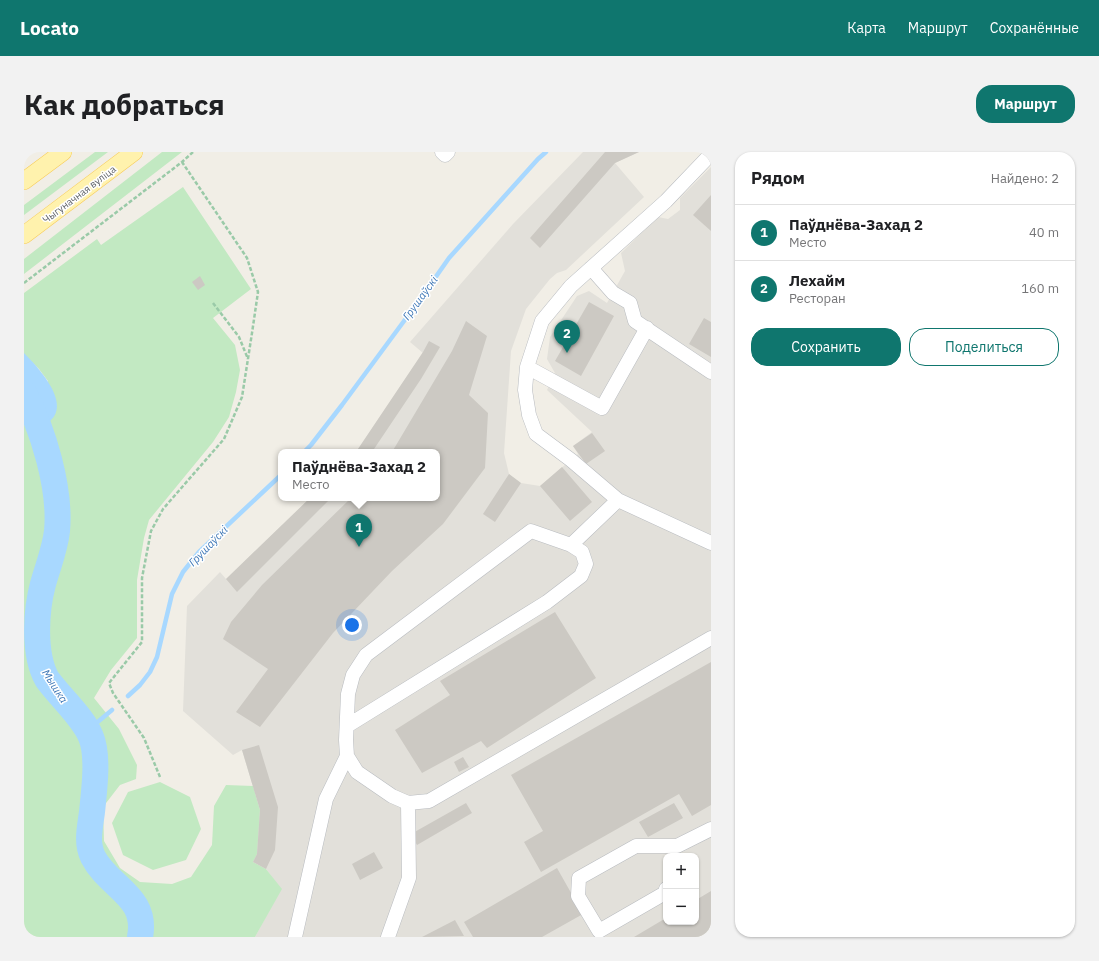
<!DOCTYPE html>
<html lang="ru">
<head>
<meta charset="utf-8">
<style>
  :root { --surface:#fff; --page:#f2f2f2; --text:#202124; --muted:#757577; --line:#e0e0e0; --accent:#0f766e }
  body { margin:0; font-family:"IBM Plex Sans",sans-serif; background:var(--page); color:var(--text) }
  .controls { position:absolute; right:12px; bottom:12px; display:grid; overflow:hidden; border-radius:8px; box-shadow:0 1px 3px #0004 }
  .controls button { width:36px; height:36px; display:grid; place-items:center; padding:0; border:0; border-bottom:1px solid var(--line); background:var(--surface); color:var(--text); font:20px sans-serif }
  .you { position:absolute; left:328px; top:473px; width:14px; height:14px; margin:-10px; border:3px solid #fff; border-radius:50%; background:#1a73e8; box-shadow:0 0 0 6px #1a73e833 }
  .badge { display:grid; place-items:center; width:26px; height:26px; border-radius:50%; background:var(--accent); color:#fff; font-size:13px; font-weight:700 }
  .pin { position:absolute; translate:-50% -33px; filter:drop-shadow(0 1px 2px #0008) }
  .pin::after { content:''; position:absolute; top:21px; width:14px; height:12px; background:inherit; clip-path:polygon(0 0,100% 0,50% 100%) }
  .popup { position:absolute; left:254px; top:297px; width:162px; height:52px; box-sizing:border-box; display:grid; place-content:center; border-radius:8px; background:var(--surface); filter:drop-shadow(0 1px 3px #0005); font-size:13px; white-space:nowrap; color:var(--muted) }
  .popup b { font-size:15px; color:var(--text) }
  .popup::after { content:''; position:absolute; left:50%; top:100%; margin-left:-8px; border:8px solid transparent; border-top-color:var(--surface) }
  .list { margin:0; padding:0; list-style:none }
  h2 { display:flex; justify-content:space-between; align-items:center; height:52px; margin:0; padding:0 16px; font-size:17px }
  h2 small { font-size:13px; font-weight:400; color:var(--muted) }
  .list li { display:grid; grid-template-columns:26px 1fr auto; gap:12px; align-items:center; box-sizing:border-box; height:56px; padding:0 16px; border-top:1px solid var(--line) }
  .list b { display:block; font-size:15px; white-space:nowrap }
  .list p { margin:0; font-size:13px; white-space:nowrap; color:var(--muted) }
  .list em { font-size:13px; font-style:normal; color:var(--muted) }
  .actions { display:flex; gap:8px; padding:12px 16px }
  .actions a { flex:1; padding:9px 0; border:1px solid var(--accent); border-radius:16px; text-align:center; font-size:14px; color:var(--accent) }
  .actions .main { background:var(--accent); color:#fff }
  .map { position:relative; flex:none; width:687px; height:785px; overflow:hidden; border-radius:16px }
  header { display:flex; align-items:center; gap:24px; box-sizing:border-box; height:56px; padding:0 20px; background:var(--accent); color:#fff }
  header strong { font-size:19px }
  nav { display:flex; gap:22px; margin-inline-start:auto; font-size:14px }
  .intro { display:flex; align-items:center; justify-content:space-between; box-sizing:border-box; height:96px; padding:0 24px }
  h1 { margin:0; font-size:28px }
  .button { padding:10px 18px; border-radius:16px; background:var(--accent); color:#fff; font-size:14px; font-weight:700 }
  main { display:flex; gap:24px; padding:0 24px }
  aside { flex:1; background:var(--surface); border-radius:16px; box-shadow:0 1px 3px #0004 }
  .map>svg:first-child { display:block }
  .industrial { fill:#e2e0da; fill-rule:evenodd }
  .green { fill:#c2e9c2 }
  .water { fill:#a8d8ff }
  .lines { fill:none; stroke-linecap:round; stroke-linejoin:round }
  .stream { stroke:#a8d8ff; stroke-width:4.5 }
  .river { stroke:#a8d8ff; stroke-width:26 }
  .building { fill:#ccc9c3 }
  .minor-casing { stroke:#b9bcc0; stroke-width:15 }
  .major-casing { stroke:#f8cc58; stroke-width:18 }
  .path { stroke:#9acaa8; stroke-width:2.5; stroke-dasharray:4 2; stroke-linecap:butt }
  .minor { stroke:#fff; stroke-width:14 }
  .major { stroke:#fff2ad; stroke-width:17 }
  .labels { text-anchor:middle; stroke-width:3; stroke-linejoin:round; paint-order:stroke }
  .street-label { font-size:10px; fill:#5e6267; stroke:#fff }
  .water-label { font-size:11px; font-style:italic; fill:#3f78b7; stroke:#fff }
</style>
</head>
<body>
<header>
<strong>Locato</strong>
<nav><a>Карта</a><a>Маршрут</a><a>Сохранённые</a></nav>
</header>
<div class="intro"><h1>Как добраться</h1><a class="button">Маршрут</a></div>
<main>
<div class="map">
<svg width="687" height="785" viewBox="0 0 687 785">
  <rect width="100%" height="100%" fill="#f1eee6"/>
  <!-- industrial -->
  <path class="industrial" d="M 559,0 L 615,0 L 591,11 L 620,45 L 542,118 L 533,121 L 526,127 L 502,157 L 487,199 L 480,301 L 485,322 L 497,331 L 516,334 L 554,302 L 549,294 L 568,280 L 523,238 L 531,221 L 523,207 L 526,185 L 553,144 L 565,139 L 583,151 L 601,119 L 597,101 L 634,65 L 644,67 L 656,58 L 656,46 L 687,15 L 687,785 L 231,785 L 257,737 L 242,717 L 229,710 L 236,658 L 218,598 L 209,603 L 159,559 L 163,454 L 196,420 L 202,427 L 286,346 L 413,346 L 413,300 L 332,300 L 399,201 L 386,190 L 489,72 ZM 642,704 L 672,704 L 672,770 L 642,770 Z"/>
  <!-- green -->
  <path class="green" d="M 71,0 L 84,0 L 0,63 L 0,53 Z
    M 138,0 L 158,0 L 0,122 L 0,107 Z
    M 159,35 L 227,137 L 189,166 L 211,193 L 216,218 L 212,240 L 205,265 L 189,290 L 125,368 L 120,386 L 113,428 L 113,486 L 87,518 L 70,546 L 95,577 L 113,613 L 112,627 L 96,633 L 79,655 L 80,689 L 96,716 L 116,730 L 148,732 L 167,725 L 188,693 L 190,654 L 202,633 L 229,634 L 236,658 L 233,702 L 229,710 L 242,717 L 258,737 L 231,785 L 0,785 L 0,273 L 5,274 L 24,229 L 15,217 L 0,202 L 0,141 L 73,87 L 77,93 Z
    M 136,630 L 166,645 L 177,677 L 162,708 L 129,718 L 99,703 L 88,671 L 104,640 Z"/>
  <!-- water -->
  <path class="water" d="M 0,201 C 13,214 48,251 26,269 C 19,275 9,275 0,273 Z"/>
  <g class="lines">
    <!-- stream -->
    <path class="stream" d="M 280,300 L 287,293 L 318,253 L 397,146 L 425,106 L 514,7 L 522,0
      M 104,544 L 116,533 L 126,520 L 133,505 L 148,442 L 159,420 L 175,400 L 257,323
      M 64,578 L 88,558"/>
    <!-- river -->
    <path class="river" d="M 0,241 C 19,278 37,336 33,379 C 31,397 24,414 19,432 C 12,458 9,502 23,527 C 35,544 60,566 67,585 C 75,604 70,640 68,660 C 66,675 62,691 69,705 C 85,736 124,744 116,785"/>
  </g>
  <!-- building -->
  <path class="building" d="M 581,0 L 615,0 L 591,11 L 516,96 L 506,86 Z
    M 687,43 L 687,79 L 669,63 Z
    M 176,124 L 181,133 L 174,138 L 168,130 Z
    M 565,150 L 590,164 L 557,224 L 531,209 Z
    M 680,166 L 687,170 L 687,205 L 665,192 Z
    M 442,169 L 463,184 L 445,243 L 464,261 L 461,316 L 419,372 L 368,419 L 309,481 L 236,575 L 212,560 L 244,517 L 199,487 L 207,470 L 238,433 L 327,346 L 413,346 L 413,300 L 368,300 L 428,199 Z
    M 405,189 L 416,195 L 397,227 L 348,300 L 332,300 L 399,200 Z
    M 568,281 L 581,299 L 562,312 L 549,294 Z
    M 538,315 L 568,350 L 546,369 L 516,334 Z
    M 485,322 L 497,331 L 471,370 L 459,362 Z
    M 286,346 L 307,346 L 213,440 L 202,427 Z
    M 531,460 L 572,526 L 463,596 L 457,589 L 398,621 L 371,578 L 426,543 L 416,529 Z
    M 687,510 L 687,653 L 668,664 L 655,642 L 517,720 L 500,690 L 519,679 L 487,623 Z
    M 235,593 L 254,655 L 251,698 L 242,717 L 229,710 L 233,702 L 236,658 L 218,598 Z
    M 439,605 L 445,615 L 435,620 L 430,610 Z
    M 442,651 L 448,661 L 393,693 L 387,682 Z
    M 650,651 L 659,666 L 624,685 L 615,670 Z
    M 350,700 L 359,716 L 336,728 L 328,712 Z
    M 533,716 L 559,762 L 518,785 L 449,785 L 440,770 Z
    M 687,739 L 687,785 L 610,785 L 642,766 L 642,770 L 672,770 L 672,748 Z
    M 431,768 L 440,784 L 398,785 Z"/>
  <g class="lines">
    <defs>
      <path id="minor" d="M 418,0 L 421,3 L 424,0
        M 687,2 L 642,49 L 547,134 L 518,169 L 503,215 L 501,238 L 505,263 L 512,282 L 547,308 L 594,348 L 687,391
        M 567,116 L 589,141 L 606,151 L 611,169 L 687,220
        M 503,215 L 578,256 L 623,176
        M 594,348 L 547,393 L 507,379 L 342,503 L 329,523 L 324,542 L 322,588 L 323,604 L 333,620 L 368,644 L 384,651 L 405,649 L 687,486
        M 323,574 L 523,450 L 557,424 L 562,412 L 558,400 L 547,393
        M 642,737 L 641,741 L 575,779 L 554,744 L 555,726 L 612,694 L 653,694 L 687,677
        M 271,785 L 302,647 L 323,604
        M 364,785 L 385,726 L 384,651"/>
      <path id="major" d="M 0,29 L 39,0
        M 0,83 L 110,0"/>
    </defs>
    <!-- minor casing -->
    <use href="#minor" class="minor-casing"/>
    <!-- major casing -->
    <use href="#major" class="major-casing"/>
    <!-- path -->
    <path class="path" d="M 0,131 L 158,10 L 169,0
      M 189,151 L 215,185 L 224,207
      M 136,625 L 120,586 L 89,541 L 85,531 L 118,490 L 118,426 L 127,379 L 139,357 L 200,287 L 218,245 L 228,181 L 234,140 L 223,106 L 158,10"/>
    <!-- minor -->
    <use href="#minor" class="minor"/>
    <!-- major -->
    <use href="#major" class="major"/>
  </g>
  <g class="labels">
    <!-- street labels -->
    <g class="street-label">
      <text transform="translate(55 42) rotate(-37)" y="4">Чыгуначная вуліца</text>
    </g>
    <!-- water labels -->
    <g class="water-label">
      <text transform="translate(396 146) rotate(-54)" y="4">Грушаўскі</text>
      <text transform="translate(184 394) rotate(-46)" y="4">Грушаўскі</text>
      <text transform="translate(31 534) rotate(57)" y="4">Мышка</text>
    </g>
  </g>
</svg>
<div class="controls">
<button>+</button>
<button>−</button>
</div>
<div class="you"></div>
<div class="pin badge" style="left:335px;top:395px">1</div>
<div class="popup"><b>Паўднёва-Захад 2</b>Место</div>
<div class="pin badge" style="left:543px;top:201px">2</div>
</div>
<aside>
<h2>Рядом<small>Найдено: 2</small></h2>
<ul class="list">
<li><span class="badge">1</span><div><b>Паўднёва-Захад 2</b><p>Место</p></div><em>40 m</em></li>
<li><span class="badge">2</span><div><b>Лехайм</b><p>Ресторан</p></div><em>160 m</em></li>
</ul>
<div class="actions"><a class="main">Сохранить</a><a>Поделиться</a></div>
</aside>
</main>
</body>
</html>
